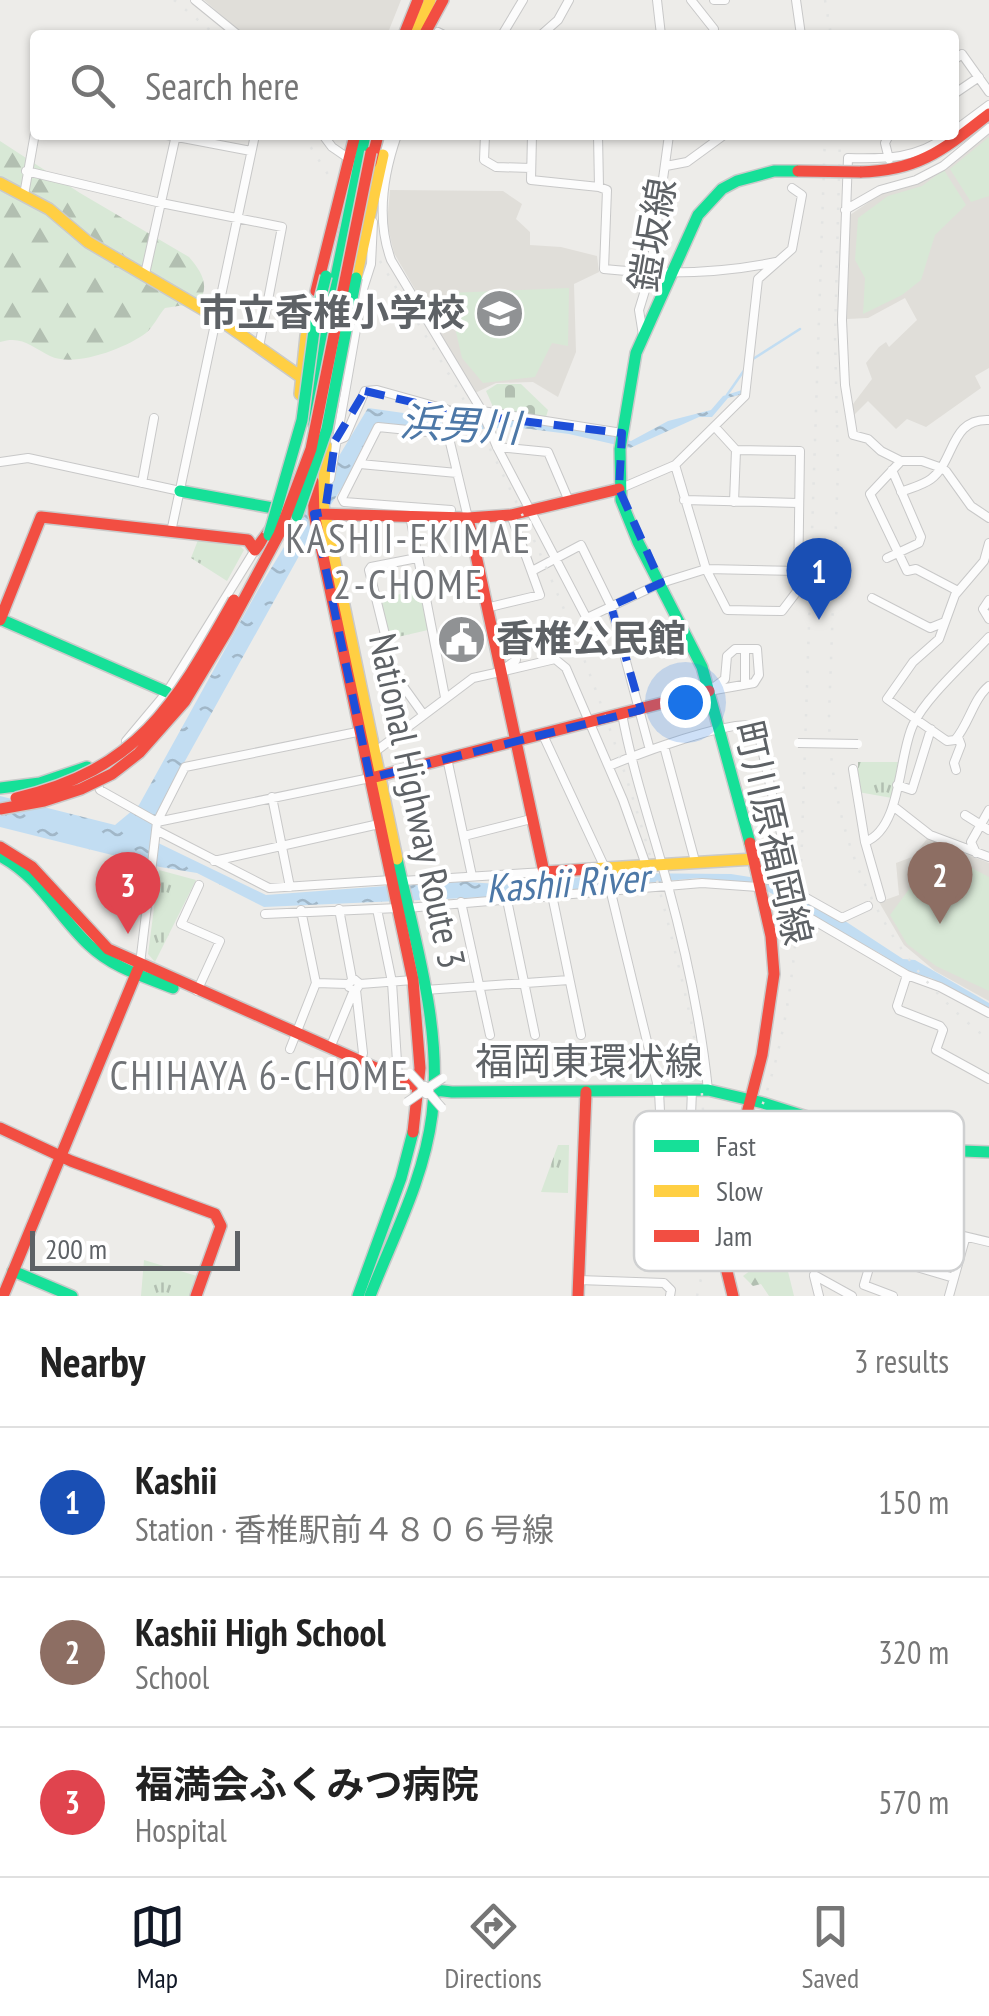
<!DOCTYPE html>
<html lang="en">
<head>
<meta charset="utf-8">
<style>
  :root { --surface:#fff; --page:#f2f2f2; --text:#222; --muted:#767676; --line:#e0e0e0; --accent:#111827 }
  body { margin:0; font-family:"PT Sans Narrow","Noto Sans JP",sans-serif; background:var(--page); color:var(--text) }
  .scale { position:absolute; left:30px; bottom:25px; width:210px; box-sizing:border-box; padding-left:10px; border:5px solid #5e6266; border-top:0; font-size:28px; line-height:35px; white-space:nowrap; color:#5e6266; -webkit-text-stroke:8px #fff; paint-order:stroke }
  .you { position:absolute; left:685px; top:702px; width:35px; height:35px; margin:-25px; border:8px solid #fff; border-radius:50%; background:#1a73e8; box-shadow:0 0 0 15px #1a73e833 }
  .badge { display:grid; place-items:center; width:65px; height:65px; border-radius:50%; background:var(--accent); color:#fff; font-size:32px; font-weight:700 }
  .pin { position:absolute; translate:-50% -82px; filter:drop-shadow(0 2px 5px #0008) }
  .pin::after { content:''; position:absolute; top:52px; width:35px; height:30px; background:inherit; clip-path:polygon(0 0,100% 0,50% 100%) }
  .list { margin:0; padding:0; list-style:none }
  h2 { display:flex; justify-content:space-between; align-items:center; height:130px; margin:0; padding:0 40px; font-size:42px }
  h2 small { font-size:32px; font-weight:400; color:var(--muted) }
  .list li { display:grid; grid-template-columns:65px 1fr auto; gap:30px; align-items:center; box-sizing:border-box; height:150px; padding:0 40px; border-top:2px solid var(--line) }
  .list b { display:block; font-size:38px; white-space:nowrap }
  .list p { margin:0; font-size:32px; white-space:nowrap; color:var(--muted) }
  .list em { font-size:32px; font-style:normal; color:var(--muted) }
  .icon { flex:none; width:55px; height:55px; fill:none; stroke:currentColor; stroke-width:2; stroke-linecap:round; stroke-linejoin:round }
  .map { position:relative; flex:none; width:989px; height:1296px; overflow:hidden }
  .search { position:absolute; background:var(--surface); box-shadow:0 2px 8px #0004; left:30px; right:30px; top:30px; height:110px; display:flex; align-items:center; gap:25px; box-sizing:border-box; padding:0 35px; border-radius:10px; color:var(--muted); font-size:38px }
  .sheet { height:580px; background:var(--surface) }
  nav { display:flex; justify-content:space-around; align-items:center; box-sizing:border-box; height:140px; border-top:2px solid var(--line); background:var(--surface); font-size:28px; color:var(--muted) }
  nav a { display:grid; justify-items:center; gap:5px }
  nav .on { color:var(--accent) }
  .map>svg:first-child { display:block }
  .education { fill:#e0ded9 }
  .forest { fill:url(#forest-firs) }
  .cemetery { fill:url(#cemetery-stones) }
  .park { fill:url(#park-tufts) }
  .garden { fill:#d8e8d6 }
  .water { fill:url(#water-ripples) }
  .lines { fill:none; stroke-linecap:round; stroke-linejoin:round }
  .stream { stroke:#c2ddf2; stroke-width:2.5 }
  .street-casing { stroke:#c8c8c8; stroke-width:10 }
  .fast-casing { stroke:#cacaca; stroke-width:14 }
  .slow-casing { stroke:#cacaca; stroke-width:14 }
  .jam-casing { stroke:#cacaca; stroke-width:14 }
  .street { stroke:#fcfcfc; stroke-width:8 }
  .fast { stroke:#16e098; stroke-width:11 }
  .slow { stroke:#ffcf43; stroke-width:11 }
  .jam { stroke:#f24e42; stroke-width:11 }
  .rail { stroke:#e3e4e3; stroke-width:2.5; stroke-dasharray:2.5 12; stroke-linecap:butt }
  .street-bridge-casing { stroke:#c8c8c8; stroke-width:10; stroke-linecap:butt }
  .fast-bridge-casing { stroke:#cacaca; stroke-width:14; stroke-linecap:butt }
  .jam-bridge-casing { stroke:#cacaca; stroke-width:14; stroke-linecap:butt }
  .street-bridge { stroke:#fcfcfc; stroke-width:8 }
  .fast-bridge { stroke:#16e098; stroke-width:11 }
  .jam-bridge { stroke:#f24e42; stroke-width:11 }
  .marked { fill:none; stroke:#1d4ed8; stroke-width:8; stroke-dasharray:20 12; stroke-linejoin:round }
  .labels { text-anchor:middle; stroke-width:8; stroke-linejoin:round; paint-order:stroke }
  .street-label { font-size:38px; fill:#5e6266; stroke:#fff }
  .poi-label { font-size:38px; font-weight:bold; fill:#5e6266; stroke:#fff; text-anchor:end }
  .water-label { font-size:40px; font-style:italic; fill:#4d78a7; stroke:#fff }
  .neighbourhood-label { font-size:40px; letter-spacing:2.5px; fill:#707377; stroke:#fff }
  .key { fill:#fff; stroke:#cfd0d1; stroke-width:2.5 }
  .key-label { font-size:28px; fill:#5e6266 }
</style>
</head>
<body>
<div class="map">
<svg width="989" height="1296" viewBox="0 0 989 1296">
  <defs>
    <pattern id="forest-firs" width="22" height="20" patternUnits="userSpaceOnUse" patternTransform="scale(2.5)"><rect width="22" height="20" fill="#d8e8d6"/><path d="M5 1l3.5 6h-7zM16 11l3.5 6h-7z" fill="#b2bfb1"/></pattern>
    <pattern id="cemetery-stones" width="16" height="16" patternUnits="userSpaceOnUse" patternTransform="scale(2.5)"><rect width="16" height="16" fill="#d8e8d6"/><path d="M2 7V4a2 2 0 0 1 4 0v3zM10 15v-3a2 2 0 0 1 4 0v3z" fill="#b2bfb1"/></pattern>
    <pattern id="park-tufts" width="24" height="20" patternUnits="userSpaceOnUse" patternTransform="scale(2.5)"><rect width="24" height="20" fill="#d8e8d6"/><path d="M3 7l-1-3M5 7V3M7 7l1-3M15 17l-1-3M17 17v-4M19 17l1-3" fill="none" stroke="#b2bfb1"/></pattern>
    <pattern id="water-ripples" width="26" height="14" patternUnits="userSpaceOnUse" patternTransform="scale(2.5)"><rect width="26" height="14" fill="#c2ddf2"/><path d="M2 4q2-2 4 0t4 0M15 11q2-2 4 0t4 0" fill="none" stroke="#a1b7c8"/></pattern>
  </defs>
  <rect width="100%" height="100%" fill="#edece9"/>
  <!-- education -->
  <path class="education" d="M 204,0 L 401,0 L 387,35 L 244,35 Z
    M 989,133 L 989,368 L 975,376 L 981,388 L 926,427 L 907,419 L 896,429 L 868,401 L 852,417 L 850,408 L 872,379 L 866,363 L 879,347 L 886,342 L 889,347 L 917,320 L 905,298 L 868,318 L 847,319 L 850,215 L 885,191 L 919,183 Z
    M 390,190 L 503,191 L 522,204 L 516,219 L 530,232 L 530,245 L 561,247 L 597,256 L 599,272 L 574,284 L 576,352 L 558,397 L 533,382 L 496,383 L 475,393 L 394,253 L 387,223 Z
    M 927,839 L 989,863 L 989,1001 L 935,971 L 904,945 L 879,902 L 899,895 L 896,863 L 912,857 Z"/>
  <!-- forest -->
  <path class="forest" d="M 0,141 L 80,193 L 189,257 C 201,271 211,286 198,303 L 165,308 C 158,316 154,326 146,333 C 126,348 75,368 50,356 C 32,347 22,335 0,342 Z
    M 774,1113 L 833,1132 L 843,1167 L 841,1176 L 823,1183 L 829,1246 L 854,1246 L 859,1251 L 853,1263 L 847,1258 L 830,1258 L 830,1267 L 826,1267 L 812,1250 L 798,1247 L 783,1251 L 794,1296 L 769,1296 L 761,1284 L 753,1286 L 743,1276 L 755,1267 L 750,1232 L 760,1223 L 758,1214 L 736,1214 Z"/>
  <!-- cemetery -->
  <path class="cemetery" d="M 497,384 L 521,384 L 548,410 L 546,417 L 494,409 L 486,391 Z"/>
  <!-- park -->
  <path class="park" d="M 198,540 L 238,544 L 244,550 L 227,581 L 191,558 Z
    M 420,590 L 428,630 L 389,639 L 381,598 Z
    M 858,762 L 898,762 L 892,798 L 858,792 Z
    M 159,870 L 196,880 L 155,962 L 148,954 Z
    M 558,1145 L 569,1145 L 568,1193 L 541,1192 Z
    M 144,1260 L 197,1276 L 192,1296 L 141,1296 Z"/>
  <!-- garden -->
  <path class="garden" d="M 989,137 L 989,196 L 971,202 L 950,169 Z
    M 944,170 L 966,205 L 935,235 L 921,280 L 902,295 L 863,314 L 865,278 L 855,260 L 858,218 L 888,196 L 922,186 Z
    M 569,288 L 568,346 L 552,343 L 535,377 L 483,383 L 462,358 L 447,293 Z
    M 943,853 L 989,877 L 989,991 L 936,966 L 907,944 L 890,915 L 932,858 Z"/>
  <!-- water -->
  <path class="water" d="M 742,390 L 742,394 L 728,398 L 712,417 L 699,417 L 630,448 L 569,434 L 514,427 L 452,431 L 378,424 L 349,477 L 309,538 L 180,770 L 158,812 L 152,840 L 266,895 L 452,881 L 512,885 L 615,873 L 731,874 L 769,880 L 845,921 L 903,959 L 915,960 L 989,1003 L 989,1010 L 931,978 L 907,972 L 881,954 L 756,885 L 698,878 L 511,896 L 264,907 L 197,873 L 160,867 L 0,827 L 0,796 L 115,825 L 139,805 L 258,590 L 368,408 L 439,418 L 487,416 L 590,431 L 631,441 L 668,421 L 711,410 L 723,396 Z"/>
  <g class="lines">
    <!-- stream -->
    <path class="stream" d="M 753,359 L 800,329
      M 727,395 L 745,369"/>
    <defs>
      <path id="street" d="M 195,0 L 238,35
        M 657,0 L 661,35
        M 691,0 L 714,29 L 713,35
        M 714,0 L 725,0
        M 796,0 L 801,35
        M 438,32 L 444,35
        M 502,35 L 523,0
        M 541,35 L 558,20 L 569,0
        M 954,60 L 962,54 L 989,92
        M 954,94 L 979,77
        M 954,131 L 989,105
        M 167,135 L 251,151
        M 323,135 L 332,147 L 348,158
        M 397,135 C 383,175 376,219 391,260 L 482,411 L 497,447 L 585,615 L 589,617 L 661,583 L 706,569 L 727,610 L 782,611 L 798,590 L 800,451 L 736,450 L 715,427
        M 485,135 L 484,160 L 496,167 L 531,168
        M 532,135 L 531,180 L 599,187
        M 598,135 L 599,187 L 607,190 L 604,269 C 662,275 718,274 776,262
        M 889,135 L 885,143 L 889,159
        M 949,135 C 916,159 887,159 848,158 L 842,320 L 845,385 L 853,435 L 868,439 L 881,451 L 901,461 L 922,461 L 939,467 L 946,471 L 971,506 L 989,518
        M 384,155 L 390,135
        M 666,166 L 687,162 L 724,135
        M 26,171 L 161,203 L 282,227 L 259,347
        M 24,195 L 35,133
        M 845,210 L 880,190 L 916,180 L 943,166 L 989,128
        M 145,274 L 176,135
        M 643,335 L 639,310 L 650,274 L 669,135
        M 446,409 L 448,434 L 468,518
        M 448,434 L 378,427 L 342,498 L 344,502 L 451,510
        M 335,441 L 345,437 L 365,391 L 377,390 L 463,414 L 482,411 L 622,433
        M 497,447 L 548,452 L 569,501
        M 901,461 L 870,494 L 907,571 L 916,569 L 958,591
        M 0,462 L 28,458 L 180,491
        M 360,464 L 457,473
        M 675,465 L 706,569 L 797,571
        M 330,479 L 363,289 L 371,264 L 373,222
        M 142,483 L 154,418
        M 619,489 L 675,465 L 745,396 L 758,279 L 792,249 L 802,195 L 792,188
        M 901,492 C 911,488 923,485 931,479 C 955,461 950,418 989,420
        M 684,500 L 798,503
        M 734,502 L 736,450
        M 410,516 L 445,697
        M 171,532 L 255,135
        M 989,543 L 984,561 L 955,595 L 939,639 L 913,662 L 887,699 L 947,741 L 955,740 C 969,724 973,699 989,686
        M 417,558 L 371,567 L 369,570 L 395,675 L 423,714
        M 887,558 L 919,543 L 921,537 L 892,470
        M 532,571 L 581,545 L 611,606 L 650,750
        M 425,590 L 480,580
        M 872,598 L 930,628 L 945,622
        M 989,600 L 983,609 L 989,619
        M 486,608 L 540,595 L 511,515
        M 541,633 L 545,635 L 555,659 L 500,672 L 516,660 L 515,643 L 518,637 Z
        M 735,649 L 757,649 L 759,675 L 754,683 L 709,691 L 725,679 L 727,656 Z
        M 555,659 L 566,668 L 623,800 L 646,865
        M 745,684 L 745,649
        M 622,714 C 633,773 652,828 668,886 C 686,952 701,1021 708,1090
        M 543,735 L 605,868 L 659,1091 L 661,1132 L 669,1173 L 682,1173 L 689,1166 L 692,1090
        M 126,741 L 167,692 L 255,550
        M 664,746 L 695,861
        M 376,751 L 473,678 L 500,672
        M 447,758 L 472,876
        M 609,766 C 633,756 737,716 757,727 L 784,847 L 754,859
        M 853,769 L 865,842
        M 956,770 L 954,763 L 961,745 L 958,737
        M 96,781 L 100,790 L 157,822
        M 897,785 L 912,790 L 931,729
        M 272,797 L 290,887
        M 893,806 L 930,835 L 989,857
        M 965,815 L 989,830
        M 157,822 L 370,778
        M 158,831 L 269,888 L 391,880
        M 464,836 L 531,819
        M 976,853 L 971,842 L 989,810
        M 214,861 L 379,824
        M 760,878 L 778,882 L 842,918 L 868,906
        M 402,881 L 544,872
        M 552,895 L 581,1035
        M 881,898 L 865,842 C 902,828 898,756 913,725 C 925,698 968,660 989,637
        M 507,900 L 535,1035
        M 461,902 L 490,1035
        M 407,908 L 702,883 L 758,887 L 763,893
        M 339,909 L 352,979
        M 377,909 L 392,982 L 398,1078
        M 265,914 L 398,908
        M 771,936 L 785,923 L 782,909 L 791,907 L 907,975 L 940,987 L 989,1013
        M 140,964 L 157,822 L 185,767 L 362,731
        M 907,975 L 897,1006 L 899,1010 L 940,1026 L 943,1030 L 936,1050 L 989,1079
        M 316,983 L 348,984 L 349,987
        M 348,984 L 354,979 L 360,984 L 413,980
        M 360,984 L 356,990 L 363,1053 L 361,1061
        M 425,990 L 569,980
        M 197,991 L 220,941 L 181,924 L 199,885
        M 330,1048 L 354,990
        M 290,1049 L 316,983 L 301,910
        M 838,1128 L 837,1138 L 863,1207 L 857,1233
        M 873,1254 L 954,1278
        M 814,1275 L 852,1296
        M 814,1276 L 819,1296
        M 579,1280 L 664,1283 L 671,1290 L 670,1296
        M 893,1296 L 864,1285 L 884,1217 L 989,1242
        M 949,1296 L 965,1239"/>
      <path id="fast" d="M 314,424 L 315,380 L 365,135
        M 180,491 L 284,510
        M 0,619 L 167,692
        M 0,788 L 40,783 L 87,767
        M 750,843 L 702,667 L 638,542 L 621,500 L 620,449 L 636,353 L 698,215 L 722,189 L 737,181 L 774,171 L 798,171
        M 0,856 C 40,877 57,915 89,945 C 113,968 143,976 173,988
        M 426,1089 L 452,1092 L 708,1090 L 763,1103 L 908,1149 L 989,1152
        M 13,1271 L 72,1296
        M 358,1296 L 401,1178 L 413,1132
        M 370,1296 C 393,1237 424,1179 432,1115 C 443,1030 415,942 397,859"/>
      <path id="slow" d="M 415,35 L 430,0
        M 0,183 L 49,209 L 88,242 L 216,317 L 301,377
        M 356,278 L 383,155
        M 300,394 L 306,336
        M 326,446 L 323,505 L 397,859
        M 590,869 L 754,859"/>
      <path id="jam" d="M 404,35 L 418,0
        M 424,35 L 443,0
        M 371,163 L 378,135
        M 860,172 C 919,171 944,149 989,114
        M 316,291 L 355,135
        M 313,481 L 314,514 L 413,980 L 420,1068 L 413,1132
        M 317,514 L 468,518 L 511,515 L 619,489
        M 468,518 L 544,872 L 590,869
        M 0,620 L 41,517 L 248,540 L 255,550 L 270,530
        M 375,777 L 709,691
        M 0,847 L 32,867 L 108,949 L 421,1088
        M 0,1128 L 71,1161 L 215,1214 L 221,1226 L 196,1296
        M 3,1296 L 138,969
        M 578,1296 L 586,1092
        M 733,1296 L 709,1198 L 715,1164 L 746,1117 L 762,1055 L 774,974 L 771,936 L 750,843"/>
    </defs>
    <!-- street casing -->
    <use href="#street" class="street-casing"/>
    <!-- fast casing -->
    <use href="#fast" class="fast-casing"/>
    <!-- slow casing -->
    <use href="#slow" class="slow-casing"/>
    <!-- jam casing -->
    <use href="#jam" class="jam-casing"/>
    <!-- street -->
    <use href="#street" class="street"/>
    <!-- fast -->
    <use href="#fast" class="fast"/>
    <!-- slow -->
    <use href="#slow" class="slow"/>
    <!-- jam -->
    <use href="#jam" class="jam"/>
    <!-- rail -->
    <path class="rail" d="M 174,0 L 216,35
      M 825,0 L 831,35
      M 303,135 L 334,184
      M 840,135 L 835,336 L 838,468 L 829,715 C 830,845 886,961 989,1040
      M 380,261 C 415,320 453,377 484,437 C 566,596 630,766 672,939 C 686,996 700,1052 703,1110 C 705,1163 701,1216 691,1269
      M 697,1296 C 712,1225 745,1160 767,1091 C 790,1019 796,946 801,870 L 825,135"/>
    <defs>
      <path id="street-bridge" d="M 798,743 L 858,744
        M 410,1073 L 423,1087
        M 425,1086 L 429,1090 L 426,1094 L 422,1090 Z
        M 428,1088 L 443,1078
        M 428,1092 L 442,1108
        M 407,1102 L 423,1091"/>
      <path id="fast-bridge" d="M 297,516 L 327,429 L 356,278
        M 269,535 L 302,420 L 316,316 L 326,276"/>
      <path id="jam-bridge" d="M 798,171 L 860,172
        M 16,798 C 140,769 175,704 234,600
        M 0,809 L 44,801 L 81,789 L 112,774 L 139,753 L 185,701 L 227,631 L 279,534 L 311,449 L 371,152"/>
    </defs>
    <!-- street-bridge casing -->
    <use href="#street-bridge" class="street-bridge-casing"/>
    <!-- fast-bridge casing -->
    <use href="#fast-bridge" class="fast-bridge-casing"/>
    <!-- jam-bridge casing -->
    <use href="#jam-bridge" class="jam-bridge-casing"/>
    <!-- street-bridge -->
    <use href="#street-bridge" class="street-bridge"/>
    <!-- fast-bridge -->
    <use href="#fast-bridge" class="fast-bridge"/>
    <!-- jam-bridge -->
    <use href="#jam-bridge" class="jam-bridge"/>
  </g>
  <!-- marked area -->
  <path class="marked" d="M 365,391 L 463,414 L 622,433 L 619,489 L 661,583 L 611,606 L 641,710 L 370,778 L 314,514 L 325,512 L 335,441 Z"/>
  <!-- icons -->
  <defs>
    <symbol id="school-disc" viewBox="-11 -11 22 22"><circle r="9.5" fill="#909294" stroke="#fff"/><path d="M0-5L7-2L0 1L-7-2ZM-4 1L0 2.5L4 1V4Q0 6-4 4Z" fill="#fff"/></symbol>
    <symbol id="civic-disc" viewBox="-11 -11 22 22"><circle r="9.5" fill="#909294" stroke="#fff"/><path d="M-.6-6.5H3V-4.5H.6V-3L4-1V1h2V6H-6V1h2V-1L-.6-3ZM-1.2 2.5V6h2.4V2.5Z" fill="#fff"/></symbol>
  </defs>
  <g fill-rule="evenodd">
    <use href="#school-disc" x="472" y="286" width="55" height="55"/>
    <use href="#civic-disc" x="434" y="612" width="55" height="55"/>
  </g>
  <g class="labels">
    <!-- street labels -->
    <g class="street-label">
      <text transform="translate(653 235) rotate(-80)" y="13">鎧坂線</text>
      <text transform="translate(417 801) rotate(78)" y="13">National Highway Route 3</text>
      <text transform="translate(773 833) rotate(77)" y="13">町川原福岡線</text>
      <text x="589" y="1075">福岡東環状線</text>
    </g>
    <!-- poi labels -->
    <g class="poi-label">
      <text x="465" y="326">市立香椎小学校</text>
      <text x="496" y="652" text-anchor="start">香椎公民館</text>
    </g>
    <!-- water labels -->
    <g class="water-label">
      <text transform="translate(460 425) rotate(3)" y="14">浜男川</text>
      <text transform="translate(567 883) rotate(-4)" y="14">Kashii River</text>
    </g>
    <!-- neighbourhood labels -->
    <g class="neighbourhood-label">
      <text x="409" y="553">KASHII-EKIMAE<tspan x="409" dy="46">2-CHOME</tspan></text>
      <text x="260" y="1090">CHIHAYA 6-CHOME</text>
    </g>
  </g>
  <!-- legend -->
  <rect x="634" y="1111" width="330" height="160" rx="15" class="key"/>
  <rect x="654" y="1140" width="45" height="12" fill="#16e098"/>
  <rect x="654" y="1185" width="45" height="12" fill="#ffcf43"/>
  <rect x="654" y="1230" width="45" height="12" fill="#f24e42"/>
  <g class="key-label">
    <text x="716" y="1156">Fast</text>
    <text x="716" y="1201">Slow</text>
    <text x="716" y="1246">Jam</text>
  </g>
</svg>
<div class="scale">200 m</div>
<div class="you"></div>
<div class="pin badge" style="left:819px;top:620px;background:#1a4fb4">1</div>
<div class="pin badge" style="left:940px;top:924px;background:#8d6e63">2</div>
<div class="pin badge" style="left:128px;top:934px;background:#e0444e">3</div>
<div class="search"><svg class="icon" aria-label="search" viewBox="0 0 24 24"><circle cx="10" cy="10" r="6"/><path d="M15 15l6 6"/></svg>Search here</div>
</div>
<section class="sheet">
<h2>Nearby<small>3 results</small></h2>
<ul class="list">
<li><span class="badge" style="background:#1a4fb4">1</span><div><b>Kashii</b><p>Station · 香椎駅前４８０６号線</p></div><em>150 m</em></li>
<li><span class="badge" style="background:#8d6e63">2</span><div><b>Kashii High School</b><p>School</p></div><em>320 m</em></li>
<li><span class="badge" style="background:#e0444e">3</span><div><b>福満会ふくみつ病院</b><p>Hospital</p></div><em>570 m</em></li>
</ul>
</section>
<nav>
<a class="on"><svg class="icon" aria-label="map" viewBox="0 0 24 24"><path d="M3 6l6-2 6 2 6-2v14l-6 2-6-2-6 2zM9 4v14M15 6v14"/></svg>Map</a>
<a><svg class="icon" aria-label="directions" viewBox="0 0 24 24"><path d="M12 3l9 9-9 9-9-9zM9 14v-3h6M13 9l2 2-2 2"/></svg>Directions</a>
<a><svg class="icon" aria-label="saved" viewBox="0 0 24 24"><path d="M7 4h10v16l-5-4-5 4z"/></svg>Saved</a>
</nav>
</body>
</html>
